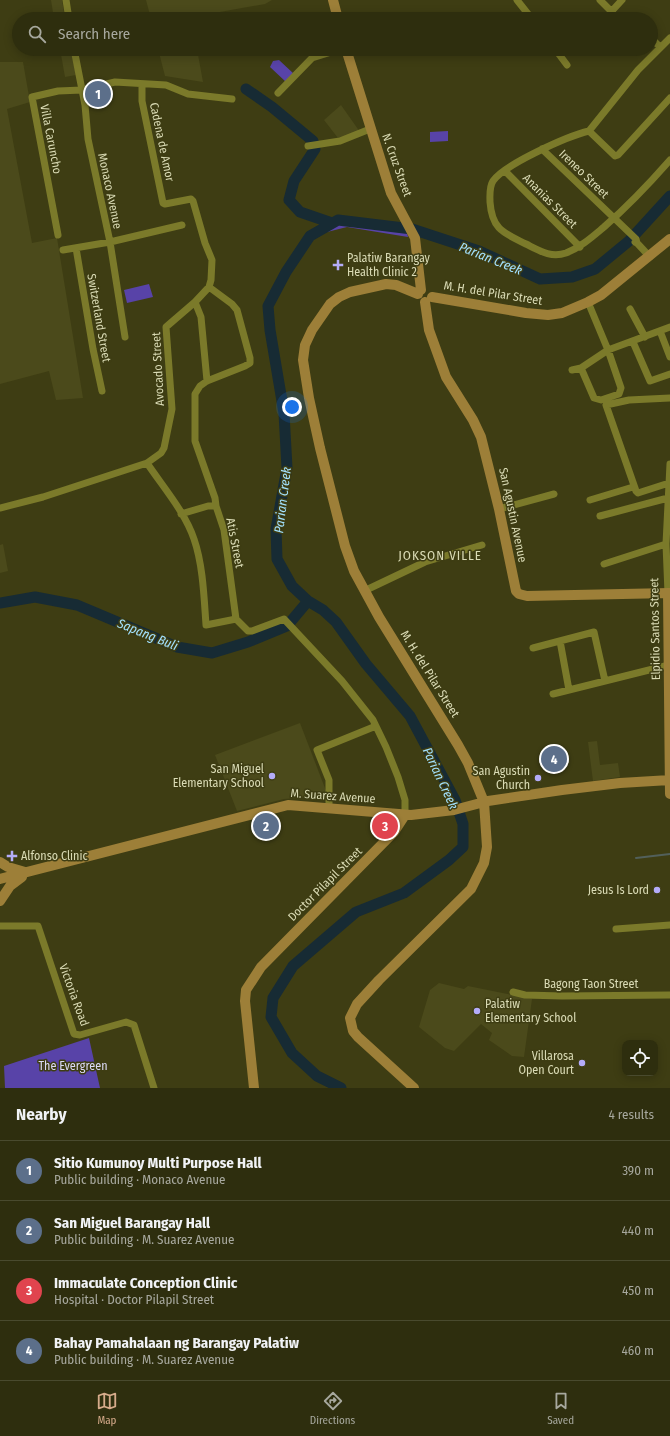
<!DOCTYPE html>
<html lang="en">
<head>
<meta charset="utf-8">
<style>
  :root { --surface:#2e2e0e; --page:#363617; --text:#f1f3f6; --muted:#a7a89e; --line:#494a2e; --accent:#d6ab8b }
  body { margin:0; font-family:"Fira Sans Condensed",sans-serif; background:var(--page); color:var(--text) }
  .controls { position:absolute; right:12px; bottom:12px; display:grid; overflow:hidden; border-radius:8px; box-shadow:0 2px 10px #0003 }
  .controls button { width:36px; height:36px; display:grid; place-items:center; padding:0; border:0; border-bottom:1px solid var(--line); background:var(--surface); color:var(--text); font:20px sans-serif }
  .you { position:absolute; left:292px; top:407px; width:14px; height:14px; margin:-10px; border:3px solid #fff; border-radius:50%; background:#1a73e8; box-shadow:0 0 0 6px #1a73e833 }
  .badge { display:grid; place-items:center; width:26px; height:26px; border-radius:50%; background:var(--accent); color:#fff; font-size:13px; font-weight:700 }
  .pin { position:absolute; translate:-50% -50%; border:2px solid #fff; box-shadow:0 1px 4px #0006 }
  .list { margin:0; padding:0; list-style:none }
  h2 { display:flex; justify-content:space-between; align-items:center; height:52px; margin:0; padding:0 16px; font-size:17px }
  h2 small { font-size:13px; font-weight:400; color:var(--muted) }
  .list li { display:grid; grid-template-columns:26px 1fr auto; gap:12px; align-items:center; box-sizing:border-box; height:60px; padding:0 16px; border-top:1px solid var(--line) }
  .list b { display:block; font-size:15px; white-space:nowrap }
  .list p { margin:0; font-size:13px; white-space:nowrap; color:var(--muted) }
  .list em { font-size:13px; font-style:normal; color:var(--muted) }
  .icon { flex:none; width:22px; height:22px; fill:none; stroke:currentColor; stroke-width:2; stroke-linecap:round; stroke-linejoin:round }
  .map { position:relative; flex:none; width:670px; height:1088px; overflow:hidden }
  .search { position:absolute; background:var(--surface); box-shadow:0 2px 10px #0003; left:12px; right:12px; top:12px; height:44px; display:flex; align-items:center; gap:10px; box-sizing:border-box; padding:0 14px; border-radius:22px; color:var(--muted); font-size:15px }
  .sheet { height:292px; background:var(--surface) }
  nav { display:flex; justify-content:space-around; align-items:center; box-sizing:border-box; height:56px; border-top:1px solid var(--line); background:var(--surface); font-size:11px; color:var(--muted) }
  nav a { display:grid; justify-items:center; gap:2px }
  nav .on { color:var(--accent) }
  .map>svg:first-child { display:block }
  .built { fill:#4b4a1b }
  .green { fill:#5843a8 }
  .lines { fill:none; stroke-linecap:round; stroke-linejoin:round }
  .stream { stroke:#52605b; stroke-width:2 }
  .river { stroke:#172b34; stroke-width:11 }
  .street { stroke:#7b7a2a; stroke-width:7 }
  .secondary { stroke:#9d7f38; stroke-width:10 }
  .poi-dot { fill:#b4acf9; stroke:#3e3d13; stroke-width:1.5 }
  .labels { text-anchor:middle; stroke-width:3; stroke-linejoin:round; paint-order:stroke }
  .street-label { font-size:12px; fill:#dadbb5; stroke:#3e3d13 }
  .poi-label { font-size:12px; fill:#dadbb5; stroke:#3e3d13; text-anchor:end }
  .park-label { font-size:12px; fill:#dbd9f5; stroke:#3e3d13 }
  .water-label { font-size:13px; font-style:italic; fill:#a3e1fe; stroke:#3e3d13 }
  .neighbourhood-label { font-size:13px; letter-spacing:1px; fill:#dadbb5; stroke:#3e3d13 }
</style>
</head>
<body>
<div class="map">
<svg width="670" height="1088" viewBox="0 0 670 1088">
  <rect width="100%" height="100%" fill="#3e3d13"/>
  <!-- built -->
  <path class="built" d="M 51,0 L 62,0 L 65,19 L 54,19 Z
    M 146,0 L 272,0 L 265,4 L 192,17 L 192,19 L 151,19 Z
    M 60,49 L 71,49 L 76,75 L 65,77 Z
    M 158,49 L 197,49 L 203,82 L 165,76 Z
    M 0,62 L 23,62 L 30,102 L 7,109 L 32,243 L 57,238 L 83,398 L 56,400 L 49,371 L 0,384 Z
    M 341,105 L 360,132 L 338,138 L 324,120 Z
    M 3,544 L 8,571 L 0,573 L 0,545 Z
    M 300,723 L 328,796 L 284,799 L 237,811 L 215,755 Z
    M 597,741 L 600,765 L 618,763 L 620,777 L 593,781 L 588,742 Z
    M 439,983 L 464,989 L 468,986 L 532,999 L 524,1057 L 512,1056 L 489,1040 L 492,1033 L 481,1024 L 454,1051 L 445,1048 L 419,1027 L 430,990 Z"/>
  <!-- green -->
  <path class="green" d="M 279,60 L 294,74 L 286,82 L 270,67 L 273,61 Z
    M 448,131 L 448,141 L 430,142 L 430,132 Z
    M 350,222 L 407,233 L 408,237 L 347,227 L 327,232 L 326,229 L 333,225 Z
    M 149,284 L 153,297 L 127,303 L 124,290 Z
    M 89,1038 L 100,1088 L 5,1088 L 4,1066 Z"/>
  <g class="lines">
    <!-- stream -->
    <path class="stream" d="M 636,858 L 670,854"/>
    <!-- river -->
    <path class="river" d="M 246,89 L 272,107 L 313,141 L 315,149 L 294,181 L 289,200 L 300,212 L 332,223
      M 0,603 L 35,597 L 77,605 L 177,647 L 212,653 L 248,642 L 287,626 L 308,601
      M 341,1088 L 317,1076 L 292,1053 L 271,1017 L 273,998 L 293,966 L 356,912 L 404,893 L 449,860 L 463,847 L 463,824 L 455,800 L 410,716 L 366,664 L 336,622 L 323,610 L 308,601 L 292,586 L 277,559 L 276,529 L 287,468 L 284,413 L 270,330 L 268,306 L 286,272 L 310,236 L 338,220 L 412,229 L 479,251 L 540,279 L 572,277 L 595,269 L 629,241 L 670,196"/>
    <!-- street -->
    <path class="street" d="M 66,0 L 69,19
      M 517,0 L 532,19
      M 600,0 L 619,19
      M 611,12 L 622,0
      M 651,38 L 660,47
      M 670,38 L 638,70 L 589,131 C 568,136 505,164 493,181 C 489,187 490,196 490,202 C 492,230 504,233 526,244 C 540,251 551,258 566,253 C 581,247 592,237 604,227 C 628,206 649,184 670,160
      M 74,49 L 85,105 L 88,139 L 110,242 L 125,337
      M 555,49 L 567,65
      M 278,93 L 312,58 L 341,49
      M 589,131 L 615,156 L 618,155 L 670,98
      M 308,146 L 340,141 L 370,129
      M 542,149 L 636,239 L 637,243
      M 505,171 L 580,247
      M 58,235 L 32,97 L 58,91 L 82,90 L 115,82 L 166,85 L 188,94 L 232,99
      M 635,242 L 637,243 L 650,257
      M 76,248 L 93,349 L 102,391
      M 63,250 L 110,242 L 182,225
      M 209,287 L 232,304 L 237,310 L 250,358 L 250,363 L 245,366 L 207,381 L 200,386 L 195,394 L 195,441 L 215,498 L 216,506 L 224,530 L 236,619
      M 195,302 L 201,317 L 207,381
      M 630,309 L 645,337
      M 660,331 L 670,357
      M 633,342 L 650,381 L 670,374
      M 581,368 L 594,398 L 601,400 L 619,394 L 621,388 L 608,350 L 588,302
      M 572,370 L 581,368 L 608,350 L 670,327
      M 147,463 C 163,487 185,512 194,539 C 203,565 204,597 206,625 L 236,619
      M 669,483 L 638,493 L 636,491 L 606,405 L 629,400 L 670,398
      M 590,500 L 633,487
      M 0,508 L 43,497 L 147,463 L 161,453 L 164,448 L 172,409 L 166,327 L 195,302 L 209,287 L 211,280 L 212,260 L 205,243 L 193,201 L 191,199 L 165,204 L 163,203 L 142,101 L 142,84
      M 499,509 L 554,494
      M 181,514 L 208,506 L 216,506
      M 600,516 L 668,498
      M 604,564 L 666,544
      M 364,591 L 425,562 L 482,545
      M 668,593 L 666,544 L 670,464
      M 236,619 L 248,631 L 252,631 L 284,619 L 342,681 L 373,720 L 386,747 L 398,777 L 405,800 L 405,815
      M 560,641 L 569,690
      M 533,648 L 594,632 L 605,681
      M 553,694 L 669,665
      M 329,808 L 329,780 L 317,750 L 376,726
      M 0,926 L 38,926 L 74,1034 L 80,1035 L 126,1022 L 134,1025 L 154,1088
      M 616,929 L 670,925
      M 513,992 L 525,995 L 562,996 L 670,995"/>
    <!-- secondary -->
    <path class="secondary" d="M 333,0 L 338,19
      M 346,49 L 391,193 L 415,238 L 421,290
      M 432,297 L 526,313 L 548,315 L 562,313 L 588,302 L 601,295 L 670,239
      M 425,302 L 429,330 L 446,377 L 473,420 L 481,437 L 499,509 L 516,591 L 519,594 L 527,596 L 670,593
      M 668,593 L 670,794
      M 0,862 L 8,867 L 25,872
      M 0,879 L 288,805 L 411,815 L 454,810 L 488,801 L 562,790 L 620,783 L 670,780
      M 0,901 L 10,886 L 22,877
      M 254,1088 L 245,1001 L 246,990 L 261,967 L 394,832 L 405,815
      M 414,1088 L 358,1037 L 353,1031 L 350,1018 L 357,1004 L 379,980 L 471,889 L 484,863 L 487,847 L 484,802 L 468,763 L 458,745 L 379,617 L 354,571 L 345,546 L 320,448 L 309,398 L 303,360 L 305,345 L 312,330 L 330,304 L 339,297 L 350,292 L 386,284 L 396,285 L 418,294"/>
  </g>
  <!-- markers -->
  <g class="poi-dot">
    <path d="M336 259h4v4h4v4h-4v4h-4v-4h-4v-4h4z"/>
    <circle cx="272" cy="776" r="4"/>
    <circle cx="538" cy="778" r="4"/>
    <path d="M10 850h4v4h4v4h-4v4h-4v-4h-4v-4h4z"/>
    <circle cx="657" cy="890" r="4"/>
    <circle cx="477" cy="1011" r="4"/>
    <circle cx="582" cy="1063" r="4"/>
  </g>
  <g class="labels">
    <!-- street labels -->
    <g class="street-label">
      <text transform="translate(51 139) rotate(79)" y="4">Villa Caruncho</text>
      <text transform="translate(162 142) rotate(78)" y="4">Cadena de Amor</text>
      <text transform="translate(397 165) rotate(70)" y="4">N. Cruz Street</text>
      <text transform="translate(584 174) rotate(44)" y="4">Ireneo Street</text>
      <text transform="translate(110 191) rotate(78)" y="4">Monaco Avenue</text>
      <text transform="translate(550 201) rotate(45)" y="4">Ananias Street</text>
      <text transform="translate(493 293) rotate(9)" y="4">M. H. del Pilar Street</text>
      <text transform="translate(99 318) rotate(80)" y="4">Switzerland Street</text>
      <text transform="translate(158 369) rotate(-93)" y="4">Avocado Street</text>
      <text transform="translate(513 515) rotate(78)" y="4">San Agustin Avenue</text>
      <text transform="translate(235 543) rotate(79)" y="4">Atis Street</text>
      <text transform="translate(655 629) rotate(-91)" y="4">Elpidio Santos Street</text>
      <text transform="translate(430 674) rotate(58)" y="4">M. H. del Pilar Street</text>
      <text transform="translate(333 796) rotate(4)" y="4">M. Suarez Avenue</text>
      <text transform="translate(325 884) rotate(-45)" y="4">Doctor Pilapil Street</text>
      <text x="591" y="988">Bagong Taon Street</text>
      <text transform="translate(74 995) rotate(70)" y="4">Victoria Road</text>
    </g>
    <!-- poi labels -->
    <g class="poi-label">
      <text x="347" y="262" text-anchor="start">Palatiw Barangay<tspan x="347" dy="14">Health Clinic 2</tspan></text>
      <text x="264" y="773">San Miguel<tspan x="264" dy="14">Elementary School</tspan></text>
      <text x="530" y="775">San Agustin<tspan x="530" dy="14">Church</tspan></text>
      <text x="21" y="860" text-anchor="start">Alfonso Clinic</text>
      <text x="649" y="894">Jesus Is Lord</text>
      <text x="485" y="1008" text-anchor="start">Palatiw<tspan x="485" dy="14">Elementary School</tspan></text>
      <text x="574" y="1060">Villarosa<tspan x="574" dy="14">Open Court</tspan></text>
    </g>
    <!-- park labels -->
    <g class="park-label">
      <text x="73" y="1070">The Evergreen</text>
    </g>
    <!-- water labels -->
    <g class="water-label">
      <text transform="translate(491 258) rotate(22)" y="5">Parian Creek</text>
      <text transform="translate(282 500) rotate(-83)" y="5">Parian Creek</text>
      <text transform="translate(148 634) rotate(22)" y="5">Sapang Buli</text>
      <text transform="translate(441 778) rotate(65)" y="5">Parian Creek</text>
    </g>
    <!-- neighbourhood labels -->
    <g class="neighbourhood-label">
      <text x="440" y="560">JOKSON VILLE</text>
    </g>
  </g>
</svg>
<div class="controls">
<button><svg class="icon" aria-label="locate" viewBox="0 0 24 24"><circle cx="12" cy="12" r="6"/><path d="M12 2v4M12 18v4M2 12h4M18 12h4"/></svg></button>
</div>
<div class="you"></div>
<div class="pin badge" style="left:98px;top:94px;background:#5c6f8a">1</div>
<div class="pin badge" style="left:266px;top:826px;background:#5c6f8a">2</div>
<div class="pin badge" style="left:385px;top:826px;background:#e0444e">3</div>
<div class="pin badge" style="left:554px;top:759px;background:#5c6f8a">4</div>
<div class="search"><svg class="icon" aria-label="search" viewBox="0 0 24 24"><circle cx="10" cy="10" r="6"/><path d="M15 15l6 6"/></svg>Search here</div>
</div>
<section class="sheet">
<h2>Nearby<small>4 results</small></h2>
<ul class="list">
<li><span class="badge" style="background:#5c6f8a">1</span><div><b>Sitio Kumunoy Multi Purpose Hall</b><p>Public building · Monaco Avenue</p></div><em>390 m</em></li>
<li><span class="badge" style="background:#5c6f8a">2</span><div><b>San Miguel Barangay Hall</b><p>Public building · M. Suarez Avenue</p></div><em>440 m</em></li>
<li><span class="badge" style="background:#e0444e">3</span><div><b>Immaculate Conception Clinic</b><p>Hospital · Doctor Pilapil Street</p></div><em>450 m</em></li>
<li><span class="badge" style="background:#5c6f8a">4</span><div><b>Bahay Pamahalaan ng Barangay Palatiw</b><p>Public building · M. Suarez Avenue</p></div><em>460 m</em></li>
</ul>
</section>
<nav>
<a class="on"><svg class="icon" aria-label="map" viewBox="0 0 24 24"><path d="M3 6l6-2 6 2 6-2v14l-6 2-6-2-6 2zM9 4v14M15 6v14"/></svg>Map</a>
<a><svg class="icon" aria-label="directions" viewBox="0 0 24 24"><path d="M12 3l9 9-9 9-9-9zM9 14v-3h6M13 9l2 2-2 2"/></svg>Directions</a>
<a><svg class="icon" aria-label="saved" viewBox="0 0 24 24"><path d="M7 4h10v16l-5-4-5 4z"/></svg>Saved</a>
</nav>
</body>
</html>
